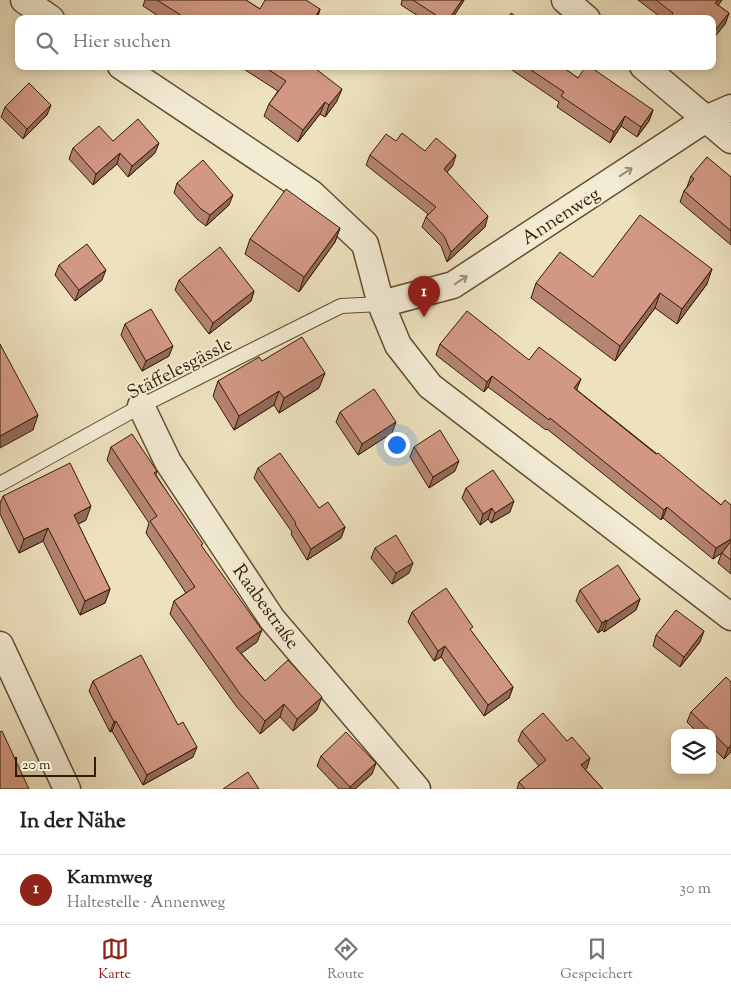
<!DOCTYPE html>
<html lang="de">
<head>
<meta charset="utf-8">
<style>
  :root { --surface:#fff; --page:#f2f2f2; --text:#222; --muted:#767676; --line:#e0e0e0; --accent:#8f2418 }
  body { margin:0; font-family:"Sorts Mill Goudy",serif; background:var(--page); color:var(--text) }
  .controls { position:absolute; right:15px; bottom:15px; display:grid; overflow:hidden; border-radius:10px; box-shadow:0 2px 8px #0003 }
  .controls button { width:45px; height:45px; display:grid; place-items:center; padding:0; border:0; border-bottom:1px solid var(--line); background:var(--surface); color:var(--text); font:25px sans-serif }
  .scale { position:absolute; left:15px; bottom:12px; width:81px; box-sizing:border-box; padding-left:5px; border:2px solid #341c00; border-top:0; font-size:14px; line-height:18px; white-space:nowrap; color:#341c00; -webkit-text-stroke:4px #f3ecd5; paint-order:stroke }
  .you { position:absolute; left:396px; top:444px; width:18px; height:18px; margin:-12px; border:4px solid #fff; border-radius:50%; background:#1a73e8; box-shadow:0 0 0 8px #1a73e833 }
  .badge { display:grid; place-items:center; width:32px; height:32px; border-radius:50%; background:var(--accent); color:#fff; font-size:16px; font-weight:700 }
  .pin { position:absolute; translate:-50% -41px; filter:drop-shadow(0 1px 2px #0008) }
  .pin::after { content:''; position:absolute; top:26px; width:18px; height:15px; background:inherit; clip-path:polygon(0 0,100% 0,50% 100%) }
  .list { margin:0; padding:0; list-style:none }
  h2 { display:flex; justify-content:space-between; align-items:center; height:65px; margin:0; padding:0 20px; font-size:21px }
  h2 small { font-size:16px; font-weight:400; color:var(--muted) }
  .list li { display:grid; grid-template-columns:32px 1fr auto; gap:15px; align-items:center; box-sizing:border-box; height:70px; padding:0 20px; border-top:1px solid var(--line) }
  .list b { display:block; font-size:19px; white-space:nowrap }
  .list p { margin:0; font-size:16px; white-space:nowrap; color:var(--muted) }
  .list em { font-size:16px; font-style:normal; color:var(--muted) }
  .icon { flex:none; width:28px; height:28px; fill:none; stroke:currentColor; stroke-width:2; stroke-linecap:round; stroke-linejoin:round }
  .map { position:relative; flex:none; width:731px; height:789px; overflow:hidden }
  .search { position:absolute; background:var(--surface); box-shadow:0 2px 8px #0003; left:15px; right:15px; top:15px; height:55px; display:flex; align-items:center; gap:12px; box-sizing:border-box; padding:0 18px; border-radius:10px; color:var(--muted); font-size:19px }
  .sheet { height:135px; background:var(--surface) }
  nav { display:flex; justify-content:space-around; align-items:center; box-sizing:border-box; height:70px; border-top:1px solid var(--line); background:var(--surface); font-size:14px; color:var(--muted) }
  nav a { display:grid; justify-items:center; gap:2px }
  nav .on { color:var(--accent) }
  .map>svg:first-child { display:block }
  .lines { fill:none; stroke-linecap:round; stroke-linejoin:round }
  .service-casing { stroke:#624d30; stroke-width:16 }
  .minor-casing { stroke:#624d30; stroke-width:29 }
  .service { stroke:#f3ecd5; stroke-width:14 }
  .minor { stroke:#f3ecd5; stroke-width:26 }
  .wall { fill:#b58372; stroke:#341c00 }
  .shaded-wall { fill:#936a5c; stroke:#341c00 }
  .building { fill:#d29884; stroke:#341c00 }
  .oneway { stroke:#9d8e75 }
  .labels { text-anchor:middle; stroke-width:4.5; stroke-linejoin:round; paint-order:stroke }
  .street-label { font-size:19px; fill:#341c00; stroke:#f3ecd5 }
</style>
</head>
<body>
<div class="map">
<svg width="731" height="789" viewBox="0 0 731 789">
  <rect width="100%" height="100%" fill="#ede1be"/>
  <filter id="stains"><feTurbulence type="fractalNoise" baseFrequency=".004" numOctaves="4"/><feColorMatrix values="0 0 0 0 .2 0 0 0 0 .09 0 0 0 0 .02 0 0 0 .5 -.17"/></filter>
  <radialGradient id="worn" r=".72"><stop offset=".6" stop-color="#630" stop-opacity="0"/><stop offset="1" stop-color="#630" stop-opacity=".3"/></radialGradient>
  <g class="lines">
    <defs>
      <path id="service" d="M 0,484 L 141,406 L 341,306 L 381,304"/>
      <path id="minor" d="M 24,0 L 51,19
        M 565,0 L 587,19
        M 121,66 L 311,193 L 365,244 L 381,304 L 398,345 L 430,386 L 731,617
        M 643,66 L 731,140
        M 381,304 L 453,285 L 706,119 L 731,108
        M 141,406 L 168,462 L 272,619 L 417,789
        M 0,645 L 67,789"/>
    </defs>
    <!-- service casing -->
    <use href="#service" class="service-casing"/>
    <!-- minor casing -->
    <use href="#minor" class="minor-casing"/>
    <!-- service -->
    <use href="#service" class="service"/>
    <!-- minor -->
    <use href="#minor" class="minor"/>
  </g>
  <!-- wall -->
  <path class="wall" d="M 145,0 L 246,0 L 260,9 L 320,9 L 317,19 L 163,19 L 143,6 Z
    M 402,0 L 464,0 L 452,19 L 423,19 L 401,5 Z
    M 638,0 L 722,0 L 718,5 L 729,13 L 725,24 L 712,40 L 712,19 L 663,19 Z
    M 239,66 L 312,66 L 337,101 L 325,117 L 320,114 L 298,142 L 264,116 L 269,104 L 278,91 Z
    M 506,66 L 561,66 L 578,78 L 653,110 L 649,121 L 637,137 L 621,126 L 610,143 L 557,107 L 559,102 Z
    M 5,107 L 47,115 L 23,139 L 1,117 Z
    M 113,141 L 155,153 L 128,177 L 117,164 L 93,185 L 69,159 L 73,148 Z
    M 396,141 L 425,151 L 453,165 L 447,172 L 485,227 L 447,262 L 441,246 L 422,227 L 426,217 L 428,214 L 366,165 L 370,155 Z
    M 691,176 L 731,177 L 731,245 L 680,202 L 684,191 L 687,187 Z
    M 177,183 L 229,205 L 206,226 L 197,219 L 174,193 Z
    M 340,228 L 335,242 L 299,292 L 245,254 L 250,239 Z
    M 59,265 L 102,280 L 75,301 L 55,275 Z
    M 593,277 L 707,284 L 677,324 L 655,308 L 615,361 L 531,298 L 536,283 Z
    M 179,280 L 254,291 L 251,301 L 209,334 L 175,290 Z
    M 125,324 L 169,356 L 142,371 L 121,335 Z
    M 440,344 L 529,360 L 577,389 L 577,390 L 721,505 L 731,505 L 731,574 L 718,563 L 722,552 L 713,559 L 663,518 L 661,520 L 547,429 L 546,430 L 488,387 L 484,392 L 436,355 Z
    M 262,361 L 319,388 L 279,413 L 274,405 L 234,430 L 213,396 L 218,381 Z
    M 340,412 L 392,433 L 358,455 L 336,422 Z
    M 111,447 L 157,471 L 156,475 L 202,547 L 257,642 L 241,653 L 265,681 L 317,710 L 293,731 L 280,717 L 260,734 L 236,706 L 170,614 L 174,601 L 186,593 L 146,533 L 149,523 L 107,460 Z
    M 414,447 L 455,471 L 429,488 L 410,457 Z
    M 258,468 L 319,508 L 345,527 L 341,538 L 307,560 L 291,534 L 292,532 L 254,478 Z
    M 466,488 L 510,512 L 491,523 L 488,519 L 480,525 L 462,498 Z
    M 3,496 L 86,520 L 78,524 L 110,589 L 105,603 L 80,615 L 43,541 L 19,553 L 0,514 L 0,503 Z
    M 375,548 L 409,573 L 392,584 L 371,558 Z
    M 580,590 L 640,599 L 636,610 L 604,632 L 602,630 L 598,633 L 576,601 Z
    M 412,612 L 471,631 L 513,687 L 509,698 L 484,716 L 441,657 L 434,661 L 408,622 Z
    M 656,635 L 700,642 L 680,667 L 653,646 Z
    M 726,677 L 731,682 L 731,752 L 724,759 L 712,747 L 712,733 L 698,733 L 687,722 L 691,712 Z
    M 93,681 L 193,757 L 143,785 L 112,731 L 110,732 L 89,691 Z
    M 522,731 L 587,768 L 585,769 L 603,789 L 517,789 L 519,782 L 539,766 L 518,741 Z
    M 321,756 L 372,774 L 355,789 L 339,789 L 317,766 Z"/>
  <!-- shaded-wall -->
  <path class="shaded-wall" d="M 462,0 L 464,0 L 463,2 L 452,19 L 449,19 Z
    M 718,0 L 722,0 L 712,13 L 715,3 Z
    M 320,9 L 317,19 L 314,19 Z
    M 729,13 L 725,24 L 712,40 L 712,34 Z
    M 342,89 L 337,101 L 325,117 L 329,105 Z
    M 325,102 L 320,114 L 298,142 L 303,130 Z
    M 51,105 L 47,115 L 23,139 L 27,129 Z
    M 653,110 L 649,121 L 637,137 L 641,127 Z
    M 625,116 L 621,126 L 610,143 L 614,132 Z
    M 159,143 L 155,153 L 128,177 L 132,166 Z
    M 120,153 L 117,164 L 93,185 L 96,174 Z
    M 456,155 L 453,165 L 441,180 L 444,169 Z
    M 233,195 L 229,205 L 206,226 L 210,215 Z
    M 488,216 L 485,227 L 447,262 L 451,252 Z
    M 340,228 L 335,242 L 299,292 L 304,277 Z
    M 712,269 L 707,284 L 677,324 L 682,309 Z
    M 106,270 L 102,280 L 75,301 L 79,290 Z
    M 254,291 L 251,301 L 209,334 L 213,323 Z
    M 660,293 L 655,308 L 615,361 L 620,346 Z
    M 173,346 L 169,356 L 142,371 L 146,361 Z
    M 325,373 L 319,388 L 279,413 L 284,398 Z
    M 492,376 L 488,387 L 484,392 L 487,382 Z
    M 581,379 L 577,389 L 570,398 L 574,388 Z
    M 279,391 L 274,405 L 234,430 L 239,416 Z
    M 38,415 L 33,430 L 0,448 L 0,436 Z
    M 396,422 L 392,433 L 358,455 L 362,444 Z
    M 459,461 L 455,471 L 429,488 L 433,477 Z
    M 514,501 L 510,512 L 491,523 L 495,513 Z
    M 91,506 L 86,520 L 69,529 L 74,515 Z
    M 667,507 L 663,518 L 661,520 L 664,510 Z
    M 492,508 L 488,519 L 480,525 L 483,514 Z
    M 345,527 L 341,538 L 307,560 L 311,549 Z
    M 48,528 L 43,541 L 19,553 L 24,539 Z
    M 731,539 L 731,547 L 713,559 L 716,548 Z
    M 413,563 L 409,573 L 392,584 L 396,573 Z
    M 110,589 L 105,603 L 80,615 L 85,601 Z
    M 640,599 L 636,610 L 604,632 L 607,621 Z
    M 606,620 L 602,630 L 598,633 L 602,623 Z
    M 262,630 L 257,642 L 232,660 L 236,648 Z
    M 704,631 L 700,642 L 680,667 L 684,657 Z
    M 445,646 L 441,657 L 434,661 L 438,651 Z
    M 513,687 L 509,698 L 484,716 L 488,705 Z
    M 322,697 L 317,710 L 293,731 L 297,719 Z
    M 284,704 L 280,717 L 260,734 L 265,721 Z
    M 116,721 L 112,731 L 110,732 L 114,722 Z
    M 731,745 L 731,752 L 724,759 L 728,748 Z
    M 197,747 L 193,757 L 143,785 L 147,775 Z
    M 590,758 L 587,768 L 578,776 L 581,765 Z
    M 376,763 L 372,774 L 355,789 L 350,789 L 350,787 Z"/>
  <!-- building -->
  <path class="building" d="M 157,0 L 246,0 L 260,9 L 265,0 L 306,0 L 320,9 L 314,19 L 187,19 Z
    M 413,0 L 462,0 L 449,19 L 442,19 Z
    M 656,0 L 718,0 L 715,3 L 729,13 L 712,34 L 712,19 L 674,19 L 671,16 L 673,13 Z
    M 511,13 L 520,19 L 508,19 Z
    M 263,66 L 312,66 L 342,89 L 329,105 L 325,102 L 303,130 L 269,104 L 286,81 Z
    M 525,66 L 561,66 L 578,78 L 586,66 L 589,66 L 653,110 L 641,127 L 625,116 L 614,132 L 561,96 L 564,92 Z
    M 29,83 L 51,105 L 27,129 L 5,107 Z
    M 138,119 L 159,143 L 132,166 L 120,153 L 96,174 L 73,148 L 99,126 L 113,141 Z
    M 402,133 L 425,151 L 436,138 L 456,155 L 444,169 L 488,216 L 451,252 L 444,236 L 426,217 L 436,207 L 370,155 L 386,134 L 396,141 Z
    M 707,157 L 731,177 L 731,231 L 684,191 L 694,179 L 691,176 Z
    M 203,160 L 233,195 L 210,215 L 201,209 L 177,183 Z
    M 286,189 L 340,228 L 304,277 L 250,239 Z
    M 640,215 L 712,269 L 682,309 L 660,293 L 620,346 L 536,283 L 560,252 L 593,277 Z
    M 87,244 L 106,270 L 79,290 L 59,265 Z
    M 220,247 L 254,291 L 213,323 L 179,280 Z
    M 151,309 L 173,346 L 146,361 L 125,324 Z
    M 467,311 L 529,360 L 539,347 L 581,379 L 574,388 L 656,454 L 658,453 L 721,505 L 725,500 L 731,505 L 731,539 L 716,548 L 667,507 L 664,510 L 550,418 L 549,420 L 492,376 L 487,382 L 440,344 Z
    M 302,337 L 325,373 L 284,398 L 279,391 L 239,416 L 218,381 L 259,357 L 262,361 Z
    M 0,344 L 38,415 L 0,436 Z
    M 374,389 L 396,422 L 362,444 L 340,412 Z
    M 440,430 L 459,461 L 433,477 L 414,447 Z
    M 132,434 L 157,471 L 154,473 L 203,544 L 201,545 L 262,630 L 236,648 L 265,681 L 288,660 L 322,697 L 297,719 L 284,704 L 265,721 L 240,694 L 174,601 L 195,587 L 150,521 L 157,516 L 111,447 Z
    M 280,453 L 319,508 L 328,502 L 345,527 L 311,549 L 295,524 L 296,523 L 258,468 Z
    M 70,463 L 91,506 L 74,515 L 110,589 L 85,601 L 48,528 L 24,539 L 3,496 Z
    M 493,470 L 514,501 L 495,513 L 492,508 L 483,514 L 466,488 Z
    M 396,535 L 413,563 L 396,573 L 375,548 Z
    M 731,541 L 731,560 L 722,553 Z
    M 618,565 L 640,599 L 607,621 L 606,620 L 602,623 L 580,590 Z
    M 446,588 L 473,627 L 470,629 L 513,687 L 488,705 L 445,646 L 438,651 L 412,612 Z
    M 676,610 L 704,631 L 684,657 L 656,635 Z
    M 141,655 L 178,725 L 183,722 L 197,747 L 147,775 L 116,721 L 114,722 L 93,681 Z
    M 726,677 L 731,682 L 731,745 L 728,748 L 691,712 Z
    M 543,713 L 567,741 L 572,737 L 590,758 L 581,765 L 603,789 L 525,789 L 519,782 L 546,760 L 522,731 Z
    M 2,731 L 29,789 L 0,789 L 0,732 Z
    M 346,732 L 376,763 L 350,787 L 321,756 Z
    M 248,772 L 259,789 L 223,789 Z"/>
  <!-- one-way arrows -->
  <defs><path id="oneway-shaft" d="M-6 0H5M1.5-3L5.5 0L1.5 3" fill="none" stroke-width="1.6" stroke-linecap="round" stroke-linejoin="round" transform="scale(1.25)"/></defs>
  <g class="oneway">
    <use href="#oneway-shaft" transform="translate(626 172) rotate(-33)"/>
    <use href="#oneway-shaft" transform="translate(461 280) rotate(-33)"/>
  </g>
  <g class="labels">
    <!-- street labels -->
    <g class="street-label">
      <text transform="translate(560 215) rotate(-33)" y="7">Annenweg</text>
      <text transform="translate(179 367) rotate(-27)" y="7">Stäffelesgässle</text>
      <text transform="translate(267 606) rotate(54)" y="7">Raabestraße</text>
    </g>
  </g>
  <rect width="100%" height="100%" filter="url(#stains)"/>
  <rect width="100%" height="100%" fill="url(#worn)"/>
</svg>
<div class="controls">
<button><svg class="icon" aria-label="layers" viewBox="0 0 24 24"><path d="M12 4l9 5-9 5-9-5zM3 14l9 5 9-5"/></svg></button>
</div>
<div class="scale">20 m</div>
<div class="you"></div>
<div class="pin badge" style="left:424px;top:317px">1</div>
<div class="search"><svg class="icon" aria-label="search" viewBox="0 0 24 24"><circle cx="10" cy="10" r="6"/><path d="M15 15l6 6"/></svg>Hier suchen</div>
</div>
<section class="sheet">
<h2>In der Nähe<small></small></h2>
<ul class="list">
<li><span class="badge">1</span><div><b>Kammweg</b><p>Haltestelle · Annenweg</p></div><em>30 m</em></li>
</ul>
</section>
<nav>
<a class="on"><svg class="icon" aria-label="map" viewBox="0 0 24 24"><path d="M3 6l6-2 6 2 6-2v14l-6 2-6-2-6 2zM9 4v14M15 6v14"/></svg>Karte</a>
<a><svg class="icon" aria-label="directions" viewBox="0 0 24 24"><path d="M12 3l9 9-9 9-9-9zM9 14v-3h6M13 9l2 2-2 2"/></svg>Route</a>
<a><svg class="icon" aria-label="saved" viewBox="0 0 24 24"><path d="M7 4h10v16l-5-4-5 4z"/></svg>Gespeichert</a>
</nav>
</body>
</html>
